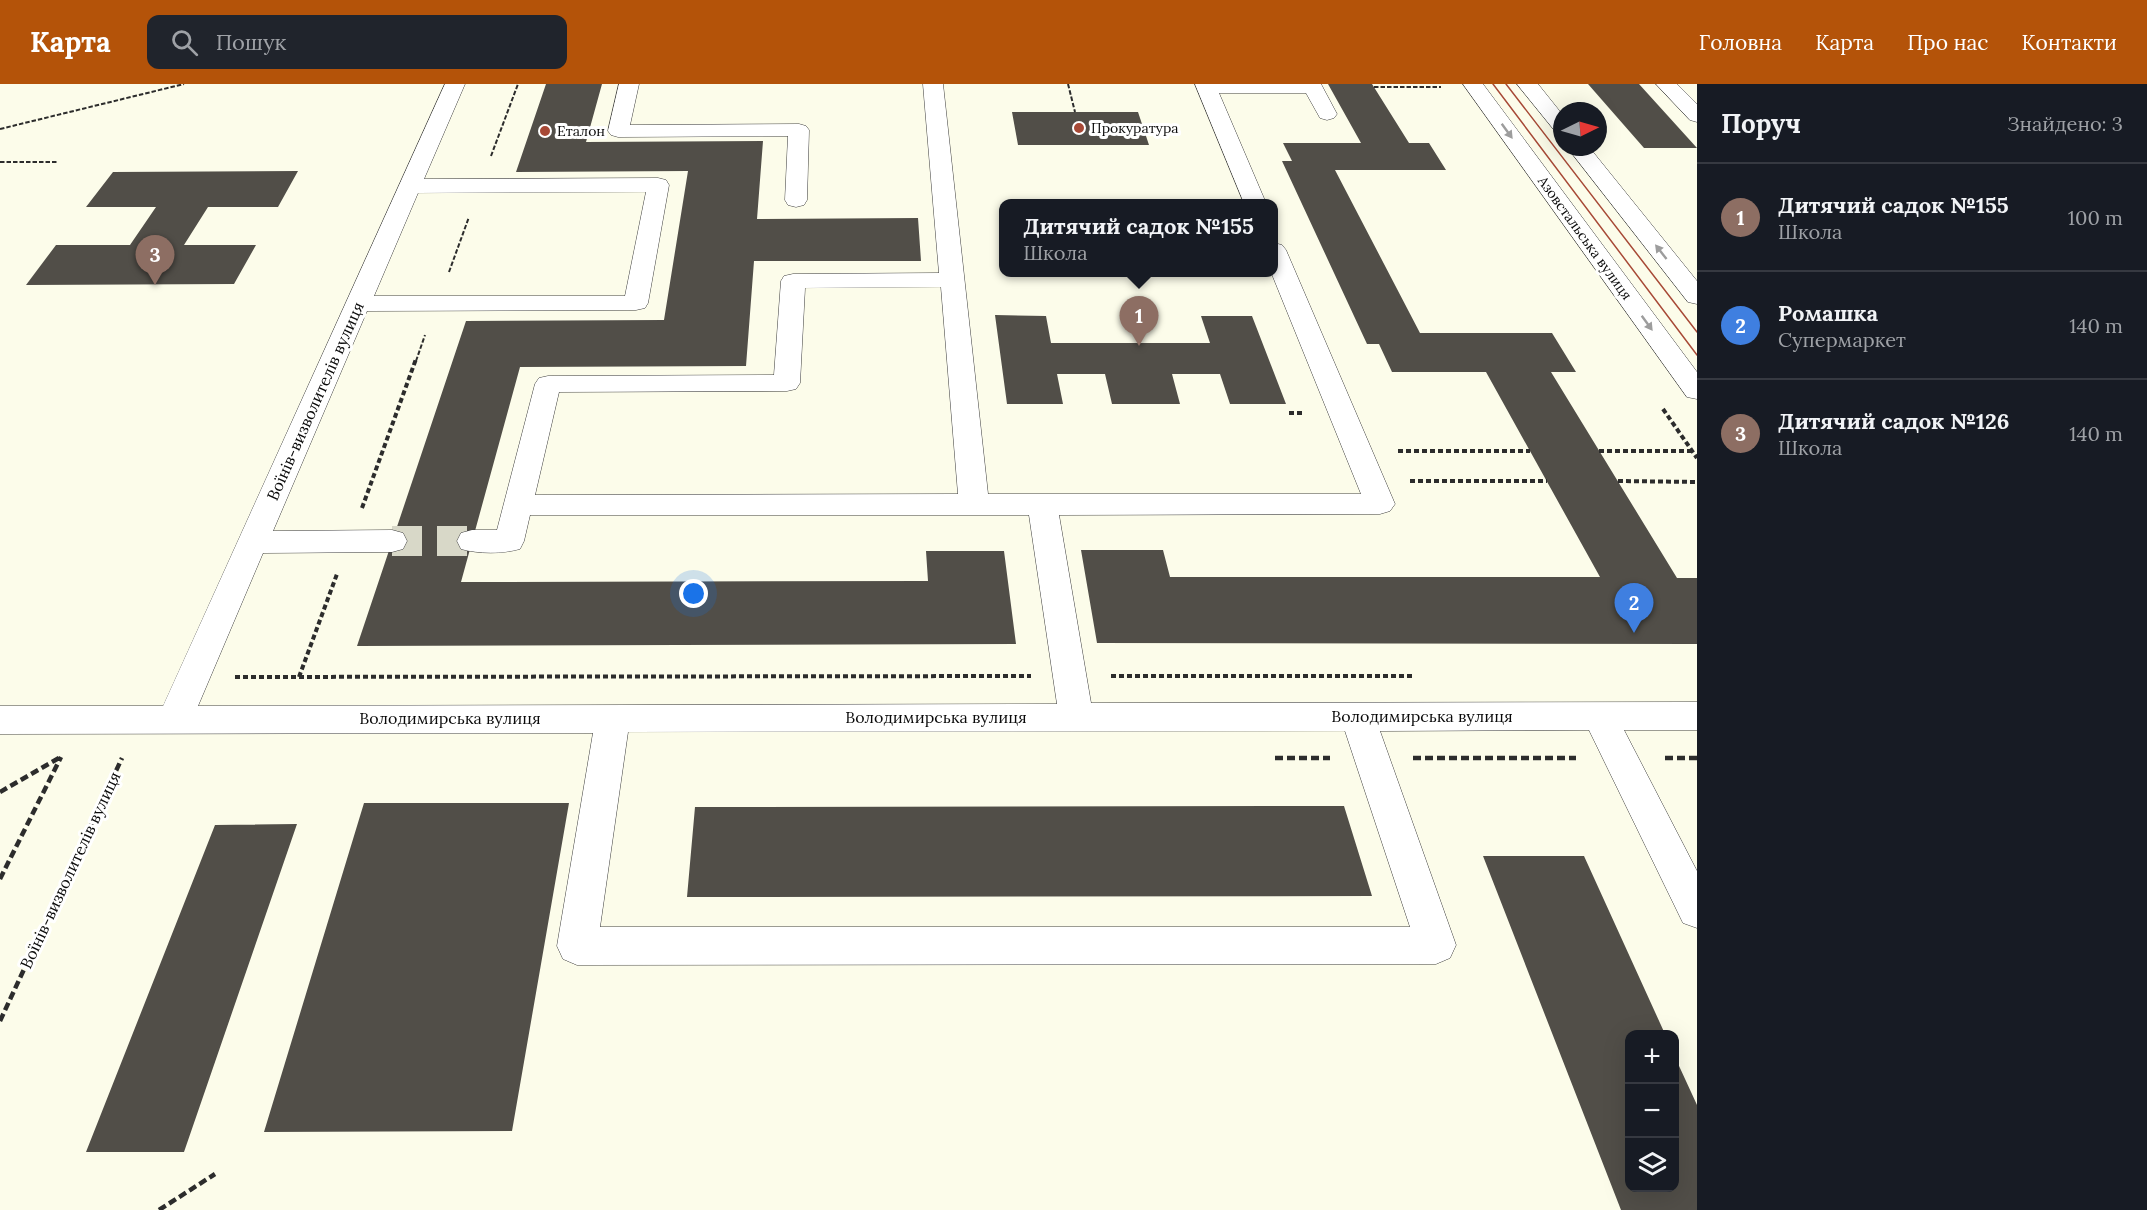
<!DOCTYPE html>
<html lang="uk">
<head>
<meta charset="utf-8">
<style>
  :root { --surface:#171b24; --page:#20242c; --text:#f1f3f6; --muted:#9ea1a6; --line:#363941; --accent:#b45309 }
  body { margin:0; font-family:Lora,serif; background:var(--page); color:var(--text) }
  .controls { position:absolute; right:18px; bottom:18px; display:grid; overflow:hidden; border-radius:12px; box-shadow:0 6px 24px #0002 }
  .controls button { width:54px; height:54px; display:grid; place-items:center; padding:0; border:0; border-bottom:2px solid var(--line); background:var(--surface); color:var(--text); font:30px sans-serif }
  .compass { position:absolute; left:1553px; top:18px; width:54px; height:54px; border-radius:50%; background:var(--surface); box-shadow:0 6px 24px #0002; rotate:85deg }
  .you { position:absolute; left:694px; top:510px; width:21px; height:21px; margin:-15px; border:4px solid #fff; border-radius:50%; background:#1a73e8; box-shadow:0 0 0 9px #1a73e833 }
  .badge { display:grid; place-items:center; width:39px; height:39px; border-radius:50%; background:var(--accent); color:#fff; font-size:20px; font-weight:700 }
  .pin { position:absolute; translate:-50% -50px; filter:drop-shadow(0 2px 3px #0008) }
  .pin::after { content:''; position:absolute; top:32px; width:21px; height:18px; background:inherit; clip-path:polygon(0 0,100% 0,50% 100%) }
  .popup { position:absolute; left:999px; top:115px; width:279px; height:78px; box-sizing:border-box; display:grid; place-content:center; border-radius:12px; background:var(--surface); filter:drop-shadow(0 2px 4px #0005); font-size:20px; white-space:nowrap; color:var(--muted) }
  .popup b { font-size:22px; color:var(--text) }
  .popup::after { content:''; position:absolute; left:50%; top:100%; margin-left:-12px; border:12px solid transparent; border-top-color:var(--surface) }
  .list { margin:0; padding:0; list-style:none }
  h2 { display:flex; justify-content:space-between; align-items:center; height:78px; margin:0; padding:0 24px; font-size:26px }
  h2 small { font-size:20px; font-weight:400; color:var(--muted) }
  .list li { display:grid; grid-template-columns:39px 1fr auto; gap:18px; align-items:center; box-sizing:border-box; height:108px; padding:0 24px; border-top:2px solid var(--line) }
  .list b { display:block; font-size:22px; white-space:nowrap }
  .list p { margin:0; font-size:20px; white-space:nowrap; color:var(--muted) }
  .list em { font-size:20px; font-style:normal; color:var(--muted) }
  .icon { flex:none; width:33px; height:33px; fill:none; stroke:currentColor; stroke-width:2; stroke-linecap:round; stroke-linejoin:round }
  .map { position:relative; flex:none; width:1697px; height:1126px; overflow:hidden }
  header { display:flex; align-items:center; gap:36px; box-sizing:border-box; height:84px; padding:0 30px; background:var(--accent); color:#fff }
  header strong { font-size:28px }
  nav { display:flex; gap:33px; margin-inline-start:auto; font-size:21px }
  .search { width:420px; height:54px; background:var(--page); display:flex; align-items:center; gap:15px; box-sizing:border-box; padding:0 21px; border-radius:12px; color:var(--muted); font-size:22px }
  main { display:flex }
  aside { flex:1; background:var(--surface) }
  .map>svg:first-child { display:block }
  .building { fill:#514e48 }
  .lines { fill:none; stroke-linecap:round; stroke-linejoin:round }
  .minor-tunnel { stroke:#d8d8c8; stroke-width:30; stroke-dasharray:30 15; stroke-linecap:butt }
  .minor-casing { stroke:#3d3d3d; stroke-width:1 }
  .path-far2 { stroke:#2c2c2c; stroke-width:2; stroke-dasharray:4.5 2; stroke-linecap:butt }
  .path-far1 { stroke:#2c2c2c; stroke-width:4; stroke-dasharray:5 3; stroke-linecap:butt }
  .path { stroke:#2c2c2c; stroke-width:4.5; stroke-dasharray:8 4; stroke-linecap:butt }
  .minor { fill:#fff; fill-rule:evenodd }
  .tram { stroke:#a74936; stroke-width:1.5 }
  .oneway { fill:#9d9d9d }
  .poi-dot { fill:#a74936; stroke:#fff; stroke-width:2 }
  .labels { text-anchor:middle; stroke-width:6; stroke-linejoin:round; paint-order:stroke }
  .far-poi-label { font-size:14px; fill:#0a0a0a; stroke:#fff; text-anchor:start }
  .far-street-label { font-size:14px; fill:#0a0a0a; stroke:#fff }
  .street-label { font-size:16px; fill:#0a0a0a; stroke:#fff }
</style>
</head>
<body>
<header>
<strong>Карта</strong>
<div class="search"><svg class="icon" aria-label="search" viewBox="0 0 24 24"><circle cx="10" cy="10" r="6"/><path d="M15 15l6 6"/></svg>Пошук</div>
<nav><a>Головна</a><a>Карта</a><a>Про нас</a><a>Контакти</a></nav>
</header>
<main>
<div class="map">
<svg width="1697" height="1126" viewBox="0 0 1697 1126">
  <rect width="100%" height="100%" fill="#fcfcea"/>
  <!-- building -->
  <path class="building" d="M 546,0 L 602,0 L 586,58 L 763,57 L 757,135 L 918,134 L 921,177 L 754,177 L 746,282 L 520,283 L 461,498 L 928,497 L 926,467 L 1004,467 L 1016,560 L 357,562 L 466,237 L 664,236 L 688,87 L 516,88 Z
    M 1328,0 L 1372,0 L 1409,59 L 1429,59 L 1446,86 L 1335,86 L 1420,249 L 1552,249 L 1576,288 L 1551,288 L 1677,494 L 1697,494 L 1697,560 L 1097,559 L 1081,466 L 1163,466 L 1170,493 L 1600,493 L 1486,288 L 1392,288 L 1379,260 L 1367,260 L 1282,77 L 1292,77 L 1283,59 L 1361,59 Z
    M 1588,0 L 1639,0 L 1697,64 L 1644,64 Z
    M 1012,28 L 1138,28 L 1149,61 L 1018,61 Z
    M 298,87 L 278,123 L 208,123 L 184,161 L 256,161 L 234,200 L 26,201 L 56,161 L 130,161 L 156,123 L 86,123 L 113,88 Z
    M 995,231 L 1046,232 L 1051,259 L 1210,259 L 1201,232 L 1252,232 L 1286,320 L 1230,320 L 1220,290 L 1172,290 L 1180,320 L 1112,320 L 1105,290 L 1057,290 L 1063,320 L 1007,320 Z
    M 364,719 L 569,719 L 512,1047 L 264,1048 Z
    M 1344,722 L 1372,812 L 687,813 L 695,723 Z
    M 297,740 L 184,1068 L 86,1068 L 215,741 Z
    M 1483,772 L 1584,772 L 1665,950 L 1630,950 L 1630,1104 L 1674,1104 L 1674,971 L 1697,1021 L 1697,1126 L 1621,1126 Z"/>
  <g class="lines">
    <!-- minor-tunnel -->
    <path class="minor-tunnel" d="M 392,457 L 472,457"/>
    <defs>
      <path id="minor" d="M 445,0 L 465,0 L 424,95 L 658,94 L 666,96 L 669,101 L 648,219 L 645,224 L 636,226 L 367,227 L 273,447 L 392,446 L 403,449 L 407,457 L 403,465 L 392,468 L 263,469 L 198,622 L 1057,620 L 1029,431 L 530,431 L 524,457 L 520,465 C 502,470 479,470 461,465 L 457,457 L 461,449 L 472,446 L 497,446 L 535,300 L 539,294 L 548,292 L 774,291 L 781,197 L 784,192 L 793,190 L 939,189 L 923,0 L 943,0 L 988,410 L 1361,410 L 1271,188 L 1274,188 L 1274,159 L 1282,161 L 1286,166 L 1395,420 L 1390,427 L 1380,430 L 1059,431 L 1091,619 L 1697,618 L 1697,646 L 1624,646 L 1697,787 L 1697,844 L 1683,839 L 1589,646 L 1380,647 L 1456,861 L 1450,874 L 1436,880 L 577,881 L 563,875 L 557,862 L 593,649 L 0,650 L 0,622 L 163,622 ZM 646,108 L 625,212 L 374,212 L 418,109 ZM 941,203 L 958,410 L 535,411 L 559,308 L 787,307 L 796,305 L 800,299 L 805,204 ZM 1345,647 L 1410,843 L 600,843 L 628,648 Z
        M 619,0 L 639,0 L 630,41 L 799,40 L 806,42 L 809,46 L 807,116 L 804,121 L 796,123 L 788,121 L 785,116 L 788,52 L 618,53 L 611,51 L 608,47 Z
        M 1195,0 L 1321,0 L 1337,30 L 1334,34 L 1327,36 L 1320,34 L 1306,9 L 1219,9 L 1266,119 L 1244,119 Z
        M 1463,0 L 1483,0 L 1697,288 L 1697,315 L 1687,313 Z
        M 1517,0 L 1538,0 L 1562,30 L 1562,49 L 1555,47 Z
        M 1656,0 L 1677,0 L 1697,20 L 1697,38 L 1690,36 Z
        M 1567,63 L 1589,63 L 1697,197 L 1697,220 L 1688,218 Z"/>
    </defs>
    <!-- minor casing -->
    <use href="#minor" class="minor-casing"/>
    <!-- path-far2 -->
    <path class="path-far2" d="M 1068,0 L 1075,28
      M 1374,3 L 1441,3
      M 0,45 L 184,0
      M 491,72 L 518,0
      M 0,78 L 58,78
      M 449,188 L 469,133
      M 416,277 L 425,251"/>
    <!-- path-far1 -->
    <path class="path-far1" d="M 1663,325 L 1697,374
      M 1289,329 L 1302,329
      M 1398,367 L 1530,367
      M 1599,367 L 1693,367
      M 1410,397 L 1547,397
      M 1618,397 L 1697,398
      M 362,424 L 416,275
      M 1111,592 L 1412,592
      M 235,593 L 1031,592
      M 299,593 L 337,490"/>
    <!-- path -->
    <path class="path" d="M 1275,674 L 1330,674
      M 1413,674 L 1576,674
      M 1665,674 L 1697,674
      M 0,708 L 59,674
      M 0,795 L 61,673
      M 0,937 L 122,674
      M 159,1126 L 215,1090"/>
    <!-- minor -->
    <use href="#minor" class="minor"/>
    <!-- tram -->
    <path class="tram" d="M 1493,0 L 1697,271
      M 1506,0 L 1697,248"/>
  </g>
  <!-- one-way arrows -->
  <defs><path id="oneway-solid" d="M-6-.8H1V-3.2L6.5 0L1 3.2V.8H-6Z" transform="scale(1.5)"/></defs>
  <g class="oneway">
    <use href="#oneway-solid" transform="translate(1507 47) rotate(54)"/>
    <use href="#oneway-solid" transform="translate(1661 168) rotate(-128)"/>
    <use href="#oneway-solid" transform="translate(1647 239) rotate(54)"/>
  </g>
  <!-- markers -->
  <g class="poi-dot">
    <circle cx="1079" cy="44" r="6"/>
    <circle cx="545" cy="47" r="6"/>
  </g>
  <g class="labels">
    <!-- far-poi labels -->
    <g class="far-poi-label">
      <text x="1091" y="49">Прокуратура</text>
      <text x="557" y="52">Еталон</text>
    </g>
    <!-- far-street labels -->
    <g class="far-street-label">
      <text transform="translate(1585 154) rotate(54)" y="5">Азовстальська вулиця</text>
    </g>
    <!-- street labels -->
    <g class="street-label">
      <text transform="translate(315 317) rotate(-66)" y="6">Воїнів-визволителів вулиця</text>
      <text x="1422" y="638">Володимирська вулиця</text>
      <text x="936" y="639">Володимирська вулиця</text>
      <text x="450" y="640">Володимирська вулиця</text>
      <text transform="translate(70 786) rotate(-65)" y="6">Воїнів-визволителів вулиця</text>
    </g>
  </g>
</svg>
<div class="controls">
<button>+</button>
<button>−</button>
<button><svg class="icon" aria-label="layers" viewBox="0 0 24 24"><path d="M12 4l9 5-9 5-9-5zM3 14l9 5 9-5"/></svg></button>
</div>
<svg class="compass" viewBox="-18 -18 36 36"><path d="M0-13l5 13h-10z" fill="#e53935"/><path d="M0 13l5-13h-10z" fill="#9ea1a6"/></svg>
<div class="you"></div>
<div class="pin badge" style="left:1139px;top:262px;background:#8d6e63">1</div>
<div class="popup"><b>Дитячий садок №155</b>Школа</div>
<div class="pin badge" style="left:1634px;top:549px;background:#3f7fe0">2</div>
<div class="pin badge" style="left:155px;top:201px;background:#8d6e63">3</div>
</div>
<aside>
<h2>Поруч<small>Знайдено: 3</small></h2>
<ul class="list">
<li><span class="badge" style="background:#8d6e63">1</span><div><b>Дитячий садок №155</b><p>Школа</p></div><em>100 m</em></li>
<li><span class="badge" style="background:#3f7fe0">2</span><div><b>Ромашка</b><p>Супермаркет</p></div><em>140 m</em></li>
<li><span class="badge" style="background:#8d6e63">3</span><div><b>Дитячий садок №126</b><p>Школа</p></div><em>140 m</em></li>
</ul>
</aside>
</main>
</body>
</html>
